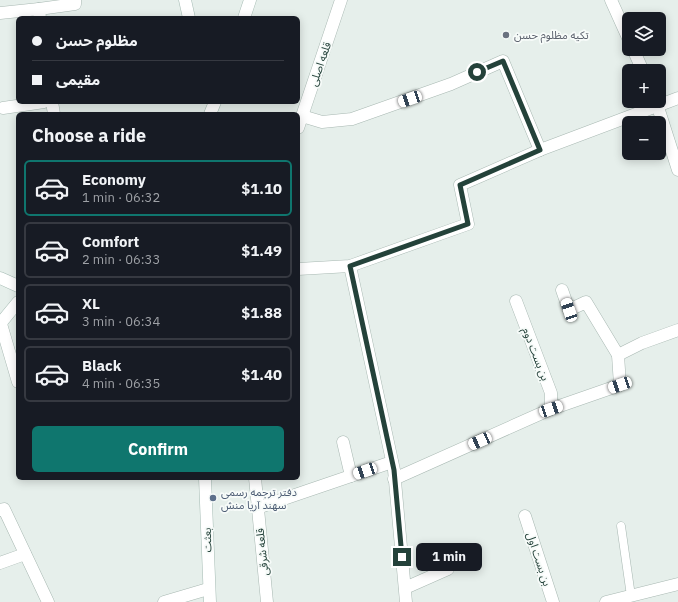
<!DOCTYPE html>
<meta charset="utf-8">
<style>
:root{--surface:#171b24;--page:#242831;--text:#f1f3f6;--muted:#9ea1a6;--line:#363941;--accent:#0f766e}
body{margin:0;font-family:"IBM Plex Sans","Noto Sans Arabic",sans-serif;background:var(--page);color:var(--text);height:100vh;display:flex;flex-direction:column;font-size:15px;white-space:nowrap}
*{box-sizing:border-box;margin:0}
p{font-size:13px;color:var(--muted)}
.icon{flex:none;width:22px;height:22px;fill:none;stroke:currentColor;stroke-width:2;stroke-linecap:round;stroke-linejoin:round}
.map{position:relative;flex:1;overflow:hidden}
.side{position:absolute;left:16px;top:112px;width:284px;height:368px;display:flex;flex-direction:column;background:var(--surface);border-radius:6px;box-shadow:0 2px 10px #0003}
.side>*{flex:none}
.banner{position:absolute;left:16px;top:16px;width:284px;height:88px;border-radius:6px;box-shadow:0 2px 10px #0003;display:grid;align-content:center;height:88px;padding:0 16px;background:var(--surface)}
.tools{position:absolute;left:622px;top:12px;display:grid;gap:8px}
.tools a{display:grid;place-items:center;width:44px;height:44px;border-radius:6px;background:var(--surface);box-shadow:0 2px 10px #0003;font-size:20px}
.end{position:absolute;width:18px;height:18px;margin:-9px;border:5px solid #24423a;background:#fff;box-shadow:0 0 0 2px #fff}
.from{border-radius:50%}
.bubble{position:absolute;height:28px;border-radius:6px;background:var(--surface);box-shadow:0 2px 10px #0003;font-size:13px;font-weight:700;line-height:28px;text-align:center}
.car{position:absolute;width:12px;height:24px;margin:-12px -6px;border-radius:5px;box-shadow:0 0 3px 1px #0007;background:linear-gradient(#fff 24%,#345 0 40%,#fff 0 76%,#345 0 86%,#fff 0)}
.banner b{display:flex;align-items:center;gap:14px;height:38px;font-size:15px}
.banner b+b{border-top:1px solid var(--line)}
.banner i{width:10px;height:10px;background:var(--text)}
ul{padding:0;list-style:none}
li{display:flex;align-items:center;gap:12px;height:56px;margin:0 8px 6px;padding:0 8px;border:2px solid var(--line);border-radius:6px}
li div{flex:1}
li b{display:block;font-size:15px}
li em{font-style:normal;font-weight:700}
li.active{border-color:var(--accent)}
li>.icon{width:36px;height:36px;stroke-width:1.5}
h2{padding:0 16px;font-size:18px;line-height:48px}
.cta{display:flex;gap:8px;margin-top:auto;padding:8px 16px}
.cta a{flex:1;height:46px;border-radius:6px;background:var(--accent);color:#fff;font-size:16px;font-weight:700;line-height:46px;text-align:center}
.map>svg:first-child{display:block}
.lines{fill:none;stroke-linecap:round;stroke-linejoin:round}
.lane-casing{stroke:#a8b8b2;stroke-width:9}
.street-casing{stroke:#a8b8b2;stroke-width:13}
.secondary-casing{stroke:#a4bbb3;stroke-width:13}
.lane{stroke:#fff;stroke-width:8}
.street{stroke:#fff;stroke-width:12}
.secondary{stroke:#fff;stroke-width:12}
.route{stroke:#24423a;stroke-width:5}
.worship-dot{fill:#6b7280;stroke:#f7fbf9;stroke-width:1.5}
.service-dot{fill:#5c6f8a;stroke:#f7fbf9;stroke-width:1.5}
.labels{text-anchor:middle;stroke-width:3.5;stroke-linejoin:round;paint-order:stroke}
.worship-label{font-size:11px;fill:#5b616d;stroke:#f7fbf9;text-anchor:start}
.street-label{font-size:11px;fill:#24423a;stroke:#f7fbf9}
.service-label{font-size:11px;fill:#4e5e75;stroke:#f7fbf9;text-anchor:start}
</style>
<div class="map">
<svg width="678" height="602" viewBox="0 0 678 602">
<rect width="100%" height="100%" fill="#e6efeb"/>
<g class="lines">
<g class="lane-casing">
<path id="lane" d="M621,526L631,596"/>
</g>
<g class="street-casing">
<g id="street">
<path d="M611,0L629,40"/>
<path d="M39,9L75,4V0"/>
<path d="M0,13L39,9L40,18"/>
<path d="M633,49L643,71"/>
<path d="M656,101L678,170"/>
<path d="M52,102L54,114"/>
<path d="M3,108L44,102"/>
<path d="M302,116L322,122L352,119L451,84L503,61L540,150"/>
<path d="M298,128L341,0"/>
<path d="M350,266L394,470L406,602"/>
<path d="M298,269L350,266L468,224L460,185L540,150L678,98"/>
<path d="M516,301L551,393V409"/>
<path d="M1,324L18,382"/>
<path d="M618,355L642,343L678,330"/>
<path d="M343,442L351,476"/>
<path d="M255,478L267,602"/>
<path d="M394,479L551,409L620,385L618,355L586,302L569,310L562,290"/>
<path d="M257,508L392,462"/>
<path d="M0,510L4,509L48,602"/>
<path d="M525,516L553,602"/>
<path d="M0,563L25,554"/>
<path d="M405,588L448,569"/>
<path d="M164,602L208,589"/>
<path d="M606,602L678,584"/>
</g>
</g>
<g class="secondary-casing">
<g id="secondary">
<path d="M185,0L189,18"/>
<path d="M244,18L250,0"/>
<path d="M210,114L215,102"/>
<path d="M0,278L18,286"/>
<path d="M0,324L18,302"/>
<path d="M205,478L210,602"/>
</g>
</g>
<use href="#lane" class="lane"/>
<use href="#street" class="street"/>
<use href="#secondary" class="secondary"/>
</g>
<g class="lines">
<path class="route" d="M402,557L394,470L350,266L468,224L460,185L540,150L503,61L477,72"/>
</g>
<circle class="worship-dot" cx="506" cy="35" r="4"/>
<circle class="service-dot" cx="213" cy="498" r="4"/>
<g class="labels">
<g class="worship-label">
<text x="514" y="39">تکیه مظلوم حسن</text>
</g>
<g class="street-label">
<text transform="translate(320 64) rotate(-71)" y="4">قلعه اصلی</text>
<text transform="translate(536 354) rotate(69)" y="4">بن بست دوم</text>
<text transform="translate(207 540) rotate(-91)" y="4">بعثت</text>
<text transform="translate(262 552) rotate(-96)" y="4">قلعه شرقی</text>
<text transform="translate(539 559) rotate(72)" y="4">بن بست اول</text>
</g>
<g class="service-label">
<text x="221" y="496">دفتر ترجمه رسمی<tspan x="221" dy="13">سهند آریا منش</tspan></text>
</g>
</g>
</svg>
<div class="tools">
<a><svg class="icon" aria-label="layers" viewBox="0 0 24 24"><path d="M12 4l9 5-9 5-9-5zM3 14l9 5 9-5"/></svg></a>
<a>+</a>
<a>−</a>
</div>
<i class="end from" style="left:477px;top:72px"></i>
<i class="end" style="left:402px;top:557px"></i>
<div class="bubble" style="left:416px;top:543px;width:66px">1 min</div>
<i class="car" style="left:410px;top:99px;rotate:251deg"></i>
<i class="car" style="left:569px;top:310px;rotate:341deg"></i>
<i class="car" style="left:620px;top:385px;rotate:251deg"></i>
<i class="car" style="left:551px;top:409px;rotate:71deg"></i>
<i class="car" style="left:480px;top:441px;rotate:246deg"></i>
<i class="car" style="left:365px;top:471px;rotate:251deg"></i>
<div class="banner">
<b><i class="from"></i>مظلوم حسن</b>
<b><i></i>مقیمی</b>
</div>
<section class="side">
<h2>Choose a ride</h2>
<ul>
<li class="active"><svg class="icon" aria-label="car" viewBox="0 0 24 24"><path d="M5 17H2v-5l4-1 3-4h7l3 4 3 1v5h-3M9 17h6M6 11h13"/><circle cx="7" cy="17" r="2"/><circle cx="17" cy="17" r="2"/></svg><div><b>Economy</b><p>1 min · 06:32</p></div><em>$1.10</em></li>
<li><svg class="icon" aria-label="car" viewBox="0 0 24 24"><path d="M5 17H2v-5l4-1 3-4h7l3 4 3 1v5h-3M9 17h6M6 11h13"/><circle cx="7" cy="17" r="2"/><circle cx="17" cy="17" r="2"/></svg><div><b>Comfort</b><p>2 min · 06:33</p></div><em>$1.49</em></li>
<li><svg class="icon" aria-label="car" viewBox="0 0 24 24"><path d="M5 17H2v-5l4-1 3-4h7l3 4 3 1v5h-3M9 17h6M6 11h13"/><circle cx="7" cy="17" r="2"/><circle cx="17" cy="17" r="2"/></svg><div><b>XL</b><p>3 min · 06:34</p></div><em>$1.88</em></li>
<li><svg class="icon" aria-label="car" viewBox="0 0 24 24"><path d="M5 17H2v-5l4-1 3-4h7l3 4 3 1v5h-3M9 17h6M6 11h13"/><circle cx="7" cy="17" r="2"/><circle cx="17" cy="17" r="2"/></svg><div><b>Black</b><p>4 min · 06:35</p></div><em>$1.40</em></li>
</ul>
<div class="cta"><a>Confirm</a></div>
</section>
</div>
